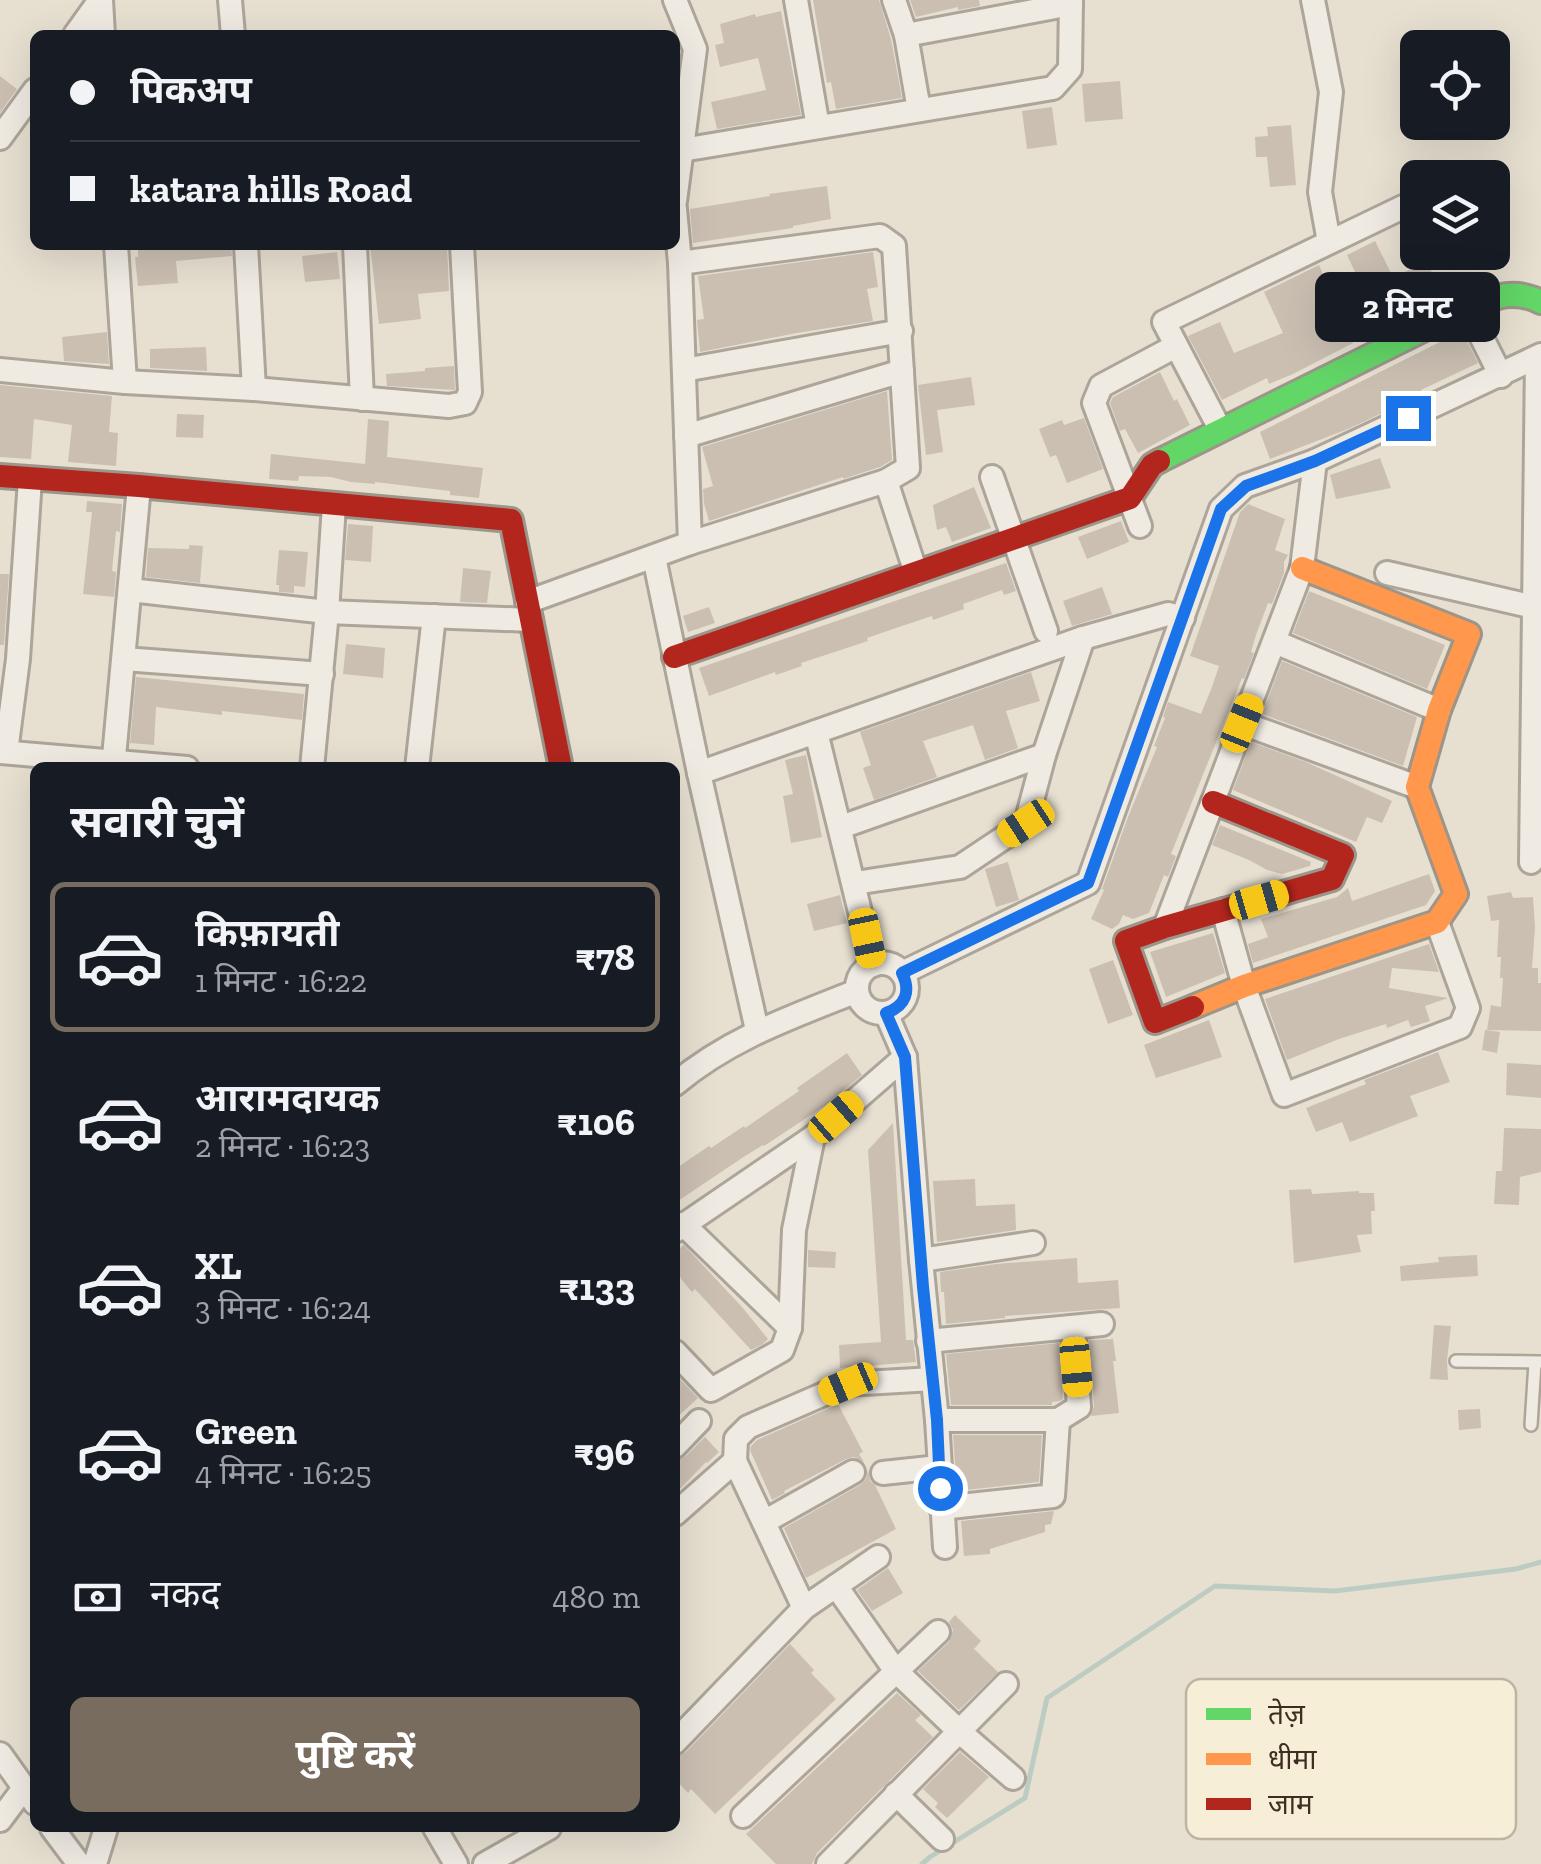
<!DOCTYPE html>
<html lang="hi">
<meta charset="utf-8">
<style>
:root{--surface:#171b24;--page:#242831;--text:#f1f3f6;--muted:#9ea1a6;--line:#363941;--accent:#786c5e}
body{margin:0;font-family:"Zilla Slab","Noto Sans Devanagari",serif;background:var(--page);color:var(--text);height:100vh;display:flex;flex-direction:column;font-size:38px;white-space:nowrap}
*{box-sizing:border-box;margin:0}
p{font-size:32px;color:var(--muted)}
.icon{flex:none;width:55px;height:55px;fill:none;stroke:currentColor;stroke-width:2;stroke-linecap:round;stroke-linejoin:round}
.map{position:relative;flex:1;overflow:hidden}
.panel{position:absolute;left:30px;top:762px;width:650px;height:1070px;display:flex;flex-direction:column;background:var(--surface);border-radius:15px;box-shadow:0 10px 40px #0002}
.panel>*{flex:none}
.guide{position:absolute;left:30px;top:30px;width:650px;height:220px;border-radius:15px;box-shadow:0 10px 40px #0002;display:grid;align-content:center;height:220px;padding:0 40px;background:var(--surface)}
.tools{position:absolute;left:1400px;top:30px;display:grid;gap:20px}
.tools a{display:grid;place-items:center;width:110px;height:110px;border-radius:15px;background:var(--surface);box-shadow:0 10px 40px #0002;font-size:50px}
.end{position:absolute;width:45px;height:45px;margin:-22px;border:12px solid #1a73e8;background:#fff;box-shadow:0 0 0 5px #fff}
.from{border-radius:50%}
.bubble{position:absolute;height:70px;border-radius:15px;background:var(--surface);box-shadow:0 10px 40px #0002;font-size:32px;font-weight:700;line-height:70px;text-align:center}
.car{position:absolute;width:30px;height:60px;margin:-30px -15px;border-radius:12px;box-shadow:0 0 8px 2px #0007;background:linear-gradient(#f5c518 24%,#345 0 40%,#f5c518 0 76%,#345 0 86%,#f5c518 0)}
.guide b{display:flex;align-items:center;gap:35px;height:95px;font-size:38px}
.guide b+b{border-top:2px solid var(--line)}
.guide i{width:25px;height:25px;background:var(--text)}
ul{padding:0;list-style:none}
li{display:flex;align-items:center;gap:30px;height:150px;margin:0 20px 15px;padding:0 20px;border:5px solid transparent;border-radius:15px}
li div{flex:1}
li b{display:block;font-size:38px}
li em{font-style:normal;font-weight:700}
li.selected{border-color:var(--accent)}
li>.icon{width:90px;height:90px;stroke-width:1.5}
h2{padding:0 40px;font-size:45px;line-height:120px}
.pay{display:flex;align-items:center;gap:25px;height:110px;padding:0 40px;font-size:38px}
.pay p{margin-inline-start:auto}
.action{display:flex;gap:20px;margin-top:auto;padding:20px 40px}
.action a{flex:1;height:115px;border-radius:15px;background:var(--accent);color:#fff;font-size:40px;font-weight:700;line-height:115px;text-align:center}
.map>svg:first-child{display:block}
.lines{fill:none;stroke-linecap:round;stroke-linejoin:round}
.stream{stroke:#bcccc2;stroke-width:5}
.building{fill:#cbbfb2}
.lane-casing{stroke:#ada599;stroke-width:16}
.street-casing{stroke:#ada599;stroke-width:28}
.fast-casing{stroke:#9c958a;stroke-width:28}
.slow-casing{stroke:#9c958a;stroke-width:28}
.jam-casing{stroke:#9c958a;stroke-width:28}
.lane{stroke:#efebe3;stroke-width:11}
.street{stroke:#efebe3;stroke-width:22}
.fast{stroke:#63d668;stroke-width:22}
.slow{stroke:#ff974d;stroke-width:22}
.jam{stroke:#b3261e;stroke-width:22}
.route{stroke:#1a73e8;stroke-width:12}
.key{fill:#f7eed8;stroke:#bfb4a1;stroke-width:2.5}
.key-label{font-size:28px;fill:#3d2e20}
</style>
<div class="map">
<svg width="1541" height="1864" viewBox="0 0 1541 1864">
<rect width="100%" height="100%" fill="#e7e0d1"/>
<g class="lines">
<path class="stream" d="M922,1864L930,1857L1025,1798L1047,1698L1215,1586L1335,1591L1516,1569L1541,1562"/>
</g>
<g class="building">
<path d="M813,0H879L891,39L902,98L836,109L831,82L827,83Z"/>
<path d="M910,0H979L980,6L958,10V7L916,17Z"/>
<path d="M781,11L801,115L717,129L711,102L766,90L758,58L720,67L715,45L724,43L720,24L755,14L756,17Z"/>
<path d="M0,76L17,89L0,113Z"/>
<path d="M1120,81L1123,119L1085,122L1082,84Z"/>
<path d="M1052,107L1057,145L1027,149L1022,111Z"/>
<path d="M1291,125L1296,185L1270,187L1267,157H1256L1255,137L1268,136L1267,127Z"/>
<path d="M827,186L831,219L793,226V228L693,243L690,209L770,196L769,194Z"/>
<path d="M1375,241L1393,277L1427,262L1444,299L1382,329L1347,255Z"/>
<path d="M138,245H231L232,256L176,261L178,283L138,286L135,257H138Z"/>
<path d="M370,245H447L449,291L418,294L421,319L379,324Z"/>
<path d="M337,252L340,279L305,282L302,256Z"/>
<path d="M873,252L878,287L867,289L873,321L797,333L700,352L697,320L704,319L698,276Z"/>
<path d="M1319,265L1353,343L1293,374L1269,384L1267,378L1222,400L1188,336L1220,322L1234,353L1283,333L1264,292Z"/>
<path d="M1462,331L1478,363L1421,390L1423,394L1348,429L1270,459L1260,432Z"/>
<path d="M107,332L109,364L64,361L62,337Z"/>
<path d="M206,347L207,371L150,368V349Z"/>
<path d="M454,366L455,390L387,386L386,374L425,371V368Z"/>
<path d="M1160,372L1174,401L1177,399L1190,425L1138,453L1125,429L1120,431L1110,403L1113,397Z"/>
<path d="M971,377L975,405L937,410L943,452L926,455L918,385Z"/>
<path d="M0,385L112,396L109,432L118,433L116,466L68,462L72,425L34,419L31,459L0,457Z"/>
<path d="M887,391L892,460L880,467L843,479V477L709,521L704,504L703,489L713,486L702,447Z"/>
<path d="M177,414L204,415L203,438L176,437Z"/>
<path d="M1084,418L1103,469L1067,483L1056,455L1050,457L1039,429L1062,420L1064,425Z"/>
<path d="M368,419L389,421L387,457L483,468L479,498L450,495V491L375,482V484L351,482L331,477L299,476L298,481L269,479L271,454L365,464Z"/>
<path d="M1380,458L1391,488L1336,499L1330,475Z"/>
<path d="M974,487L991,528L952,542L946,527L937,530L933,505Z"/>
<path d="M87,501L122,504L120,532L116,531L112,571L116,572L114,597L83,594L92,512H86Z"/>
<path d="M1248,504L1285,519L1275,550L1288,555L1284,562V573L1272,604L1268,603L1256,635L1251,652L1254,653L1244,679L1242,678L1171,854L1176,856L1168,877L1164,875L1149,913L1133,919L1123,915L1119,924L1112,929L1091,919L1104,890L1102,889L1128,817L1157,747L1154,746L1165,718L1163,717L1168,702L1201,714L1212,687L1219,666L1190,656L1240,512Z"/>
<path d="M1121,521L1129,542L1087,559L1078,537Z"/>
<path d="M348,524L373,526L371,562L345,560Z"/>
<path d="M189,545L203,546L200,583L146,577L148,548L189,549Z"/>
<path d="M279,550L308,552L305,587L294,586V593L279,592V585H276Z"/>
<path d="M1006,563L1016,591L1004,595L1002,590L963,604L964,609L933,620L932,616L899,627L867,638L868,641L801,663L802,666L776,675L775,672L709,696L699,668Z"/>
<path d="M463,568L491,571L487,603L460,602Z"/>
<path d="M0,574H9L4,645H0Z"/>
<path d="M1102,587L1112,614L1072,626L1063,601Z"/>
<path d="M1309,591L1445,645L1427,689L1293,633Z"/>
<path d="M709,607L715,623L688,632L683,616Z"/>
<path d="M346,644L385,648L383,678L343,674Z"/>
<path d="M1282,661L1417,717L1403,766L1262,714Z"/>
<path d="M1031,672L1040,701L1006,711L1018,748L985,760L973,725L923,741L937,777L874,800L863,768L871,765L860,732Z"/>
<path d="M136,677L304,694L302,720L222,711V715L156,707L154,745L130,743Z"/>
<path d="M1251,742L1306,762L1392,801L1382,823L1367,817L1356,842L1233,790Z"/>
<path d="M806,755L822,837L791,843L783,796L793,794L785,760Z"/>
<path d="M1220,825L1311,862L1310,866L1282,874L1267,870L1249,860L1212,845Z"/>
<path d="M1008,862L1019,900L996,907L985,869Z"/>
<path d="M1429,874L1435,891L1426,905L1253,963L1248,944L1268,937L1261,919L1337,897L1348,888L1352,901Z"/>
<path d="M1511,892L1513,898L1533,897L1535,927L1532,968H1538V983H1541V1031L1487,1030L1491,1005L1501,1007L1503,978H1500L1501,957H1497L1499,920L1491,921L1487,896Z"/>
<path d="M840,895L847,923L814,931L807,904Z"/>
<path d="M1213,933L1225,973L1166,997L1150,952Z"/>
<path d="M1429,944L1439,972L1392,968L1389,988L1448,998L1425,1006L1430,1021L1411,1027L1408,1020L1387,1028L1386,1024L1339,1039L1287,1060L1265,999Z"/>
<path d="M1113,960L1133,1015L1108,1024L1089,969Z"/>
<path d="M1209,1020L1222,1057L1156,1078L1144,1045Z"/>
<path d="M1485,1030L1500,1032L1497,1053L1482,1050Z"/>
<path d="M1438,1052L1450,1082L1410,1096L1418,1116L1350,1142L1342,1122L1316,1132L1306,1108L1366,1084L1364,1080Z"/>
<path d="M847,1053L862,1075L826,1105L764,1146L763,1145L742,1158L675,1203V1169L709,1146L711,1148L744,1126L745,1128L799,1091L797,1088Z"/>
<path d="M1507,1063L1541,1065V1098L1506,1095Z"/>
<path d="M893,1123L906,1340H913L916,1362L840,1368L839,1345L881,1342L868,1150Z"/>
<path d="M1504,1128L1541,1129V1172L1520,1177L1519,1205L1494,1204L1496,1171H1502Z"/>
<path d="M975,1179L976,1206L1015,1204L1016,1230L937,1242L933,1181Z"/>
<path d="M1311,1189L1312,1194L1359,1191V1193H1374L1375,1211H1371L1372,1234L1357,1235L1361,1252L1294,1263L1289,1190Z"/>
<path d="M684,1245L742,1307L768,1339L763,1344L751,1350L695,1289L692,1292L682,1280L675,1268V1252Z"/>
<path d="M808,1250L836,1252L835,1268L808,1267Z"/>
<path d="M1477,1255L1478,1276L1401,1281L1400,1266L1439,1262L1438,1257Z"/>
<path d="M1077,1258L1078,1283L1118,1280L1120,1308L1005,1316V1318L946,1324L944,1292H941L940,1272L996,1264Z"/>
<path d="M1434,1325L1451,1326L1447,1360L1448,1380L1430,1379Z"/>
<path d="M1113,1339L1116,1361H1113L1119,1413L1091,1416L1094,1406L1089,1340Z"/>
<path d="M1059,1343L1063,1399L1060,1401L1052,1402V1405H951L946,1354Z"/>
<path d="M675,1374L698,1398L675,1419Z"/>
<path d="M838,1404L863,1452L859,1454L864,1462L854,1457L846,1459L784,1491L785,1493L772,1500L750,1450L751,1446L757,1440Z"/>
<path d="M1480,1409L1481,1428L1459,1430L1458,1410Z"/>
<path d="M953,1435H1042L1039,1482L957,1491Z"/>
<path d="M705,1437L719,1452L707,1463L706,1462L675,1494V1461L686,1456Z"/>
<path d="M868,1470L870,1481L875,1485L896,1529L806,1578L784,1528L860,1485L866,1479Z"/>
<path d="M1054,1511L1051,1524L1045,1525V1532L990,1549V1554L964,1556L961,1521Z"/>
<path d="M888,1568L903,1593L872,1611L857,1590Z"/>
<path d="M955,1615L981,1641L974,1649L998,1672L959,1710L918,1671L949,1642L953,1630L949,1622Z"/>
<path d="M790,1644L814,1670L811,1673L836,1699L715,1814L691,1789L688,1793L675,1779V1757L686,1752Z"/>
<path d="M897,1693L921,1715L915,1720L933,1737L817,1853L812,1864H776L746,1834Z"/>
<path d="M960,1752L989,1777L947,1818L935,1807L938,1803L923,1789Z"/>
</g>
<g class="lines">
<g class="lane-casing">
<g id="lane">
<path d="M1456,1361L1541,1362"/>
<path d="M1531,1425L1535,1363"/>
</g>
</g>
<g class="street-casing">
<g id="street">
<path d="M101,0L103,35"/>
<path d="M230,0L233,35"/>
<path d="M796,0L818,127"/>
<path d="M894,0L906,35"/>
<path d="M1313,0L1331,92L1320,192L1329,242"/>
<path d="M75,35L100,0"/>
<path d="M919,110L906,35L1071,4"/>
<path d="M0,138L35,90"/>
<path d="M682,150L1053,88L1070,69L1071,0"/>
<path d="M675,201L695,49L675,0"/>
<path d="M675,209L680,263L690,543"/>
<path d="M116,245L125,382"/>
<path d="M246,245L254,389"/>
<path d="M355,245L362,399"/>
<path d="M1467,308L1501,376"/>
<path d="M0,370L125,382L254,389L449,406L465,403L470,392L462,245"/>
<path d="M684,370L901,331"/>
<path d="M1220,429L1164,322L1403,207"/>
<path d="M686,436L902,371"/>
<path d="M992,477L1046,631"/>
<path d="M886,481L916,573"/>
<path d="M1140,526L1094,403L1101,386L1176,346"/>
<path d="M654,557L699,773L757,1030"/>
<path d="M1387,573L1534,607"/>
<path d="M130,590L327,612L531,620"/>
<path d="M527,602L690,543L886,481L908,468L894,246L880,236L680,263"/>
<path d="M1275,642L1439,710"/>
<path d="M124,659L322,674"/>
<path d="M1242,723L1417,787"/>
<path d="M816,732L873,965"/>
<path d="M0,752L187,768"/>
<path d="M6,752L18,659L30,479"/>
<path d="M113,768L139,486"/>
<path d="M312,768L327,612L334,505"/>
<path d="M417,768L434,616"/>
<path d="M699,773L1083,638L1168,614L1183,618"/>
<path d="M841,827L1044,755"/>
<path d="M1531,862L1537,358"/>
<path d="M855,883L960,867L1026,823L1044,755L1083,638"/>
<path d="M1223,910L1244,986L1284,1095L1460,1027L1468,1008L1437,922"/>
<path d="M1165,927L1302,568L1315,461"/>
<circle cx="882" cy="988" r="25"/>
<path d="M902,973L1088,883L1221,509L1245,486L1315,461L1541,355"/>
<path d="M886,1013L905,1057L921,1260L937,1420L945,1547"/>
<path d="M675,1084C730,1038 792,1017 857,991"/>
<path d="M683,1224L790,1328"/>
<path d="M675,1231L813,1137L905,1057"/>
<path d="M921,1260L1033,1243"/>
<path d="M928,1341L1102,1324"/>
<path d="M675,1352L711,1390L782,1350L790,1328L794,1230L813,1137"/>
<path d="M937,1420H1058L1079,1407L1073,1327"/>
<path d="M675,1446L699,1421"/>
<path d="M735,1461L736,1439L748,1427L847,1384L933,1379"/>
<path d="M883,1473L939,1467"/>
<path d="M941,1508L1053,1496L1058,1420"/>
<path d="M675,1514L735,1461L804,1608"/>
<path d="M764,1522L853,1472"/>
<path d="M836,1586L895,1670L960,1732L1013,1778"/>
<path d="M675,1742L804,1608L878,1557"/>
<path d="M0,1754L35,1803"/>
<path d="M896,1794L942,1839"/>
<path d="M743,1816L938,1632"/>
<path d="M0,1820L24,1788"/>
<path d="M52,1828L79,1864"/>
<path d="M435,1828L456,1864"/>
<path d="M95,1864L106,1828"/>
<path d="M485,1864L549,1828"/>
<path d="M828,1864L1006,1684"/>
</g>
</g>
<g class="fast-casing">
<path id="fast" d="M1159,461L1467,308C1494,297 1514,288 1541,302"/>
</g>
<g class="slow-casing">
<path id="slow" d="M1193,1007L1244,986L1437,922L1456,894L1417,787L1439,710L1469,634L1302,568"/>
</g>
<g class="jam-casing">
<g id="jam">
<path d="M0,476L139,486L511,520L561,768"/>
<path d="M674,657L1130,498L1152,465L1159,461"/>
<path d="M1193,1007L1155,1022L1126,941L1165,927L1332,879L1343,855L1213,802"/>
</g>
</g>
<use href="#lane" class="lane"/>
<use href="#street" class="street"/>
<use href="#fast" class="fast"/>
<use href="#slow" class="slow"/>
<use href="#jam" class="jam"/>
</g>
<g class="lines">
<path class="route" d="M940,1488L937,1420L923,1287L905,1057L886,1013C906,1006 911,991 902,973L1088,883L1221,509L1246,486L1315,461L1408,418"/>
</g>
<rect x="1186" y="1679" width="330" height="160" rx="15" class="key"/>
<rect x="1206" y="1708" width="45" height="12" fill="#63d668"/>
<rect x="1206" y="1753" width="45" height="12" fill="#ff974d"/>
<rect x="1206" y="1798" width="45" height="12" fill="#b3261e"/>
<g class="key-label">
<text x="1268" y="1724">तेज़</text>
<text x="1268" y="1769">धीमा</text>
<text x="1268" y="1814">जाम</text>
</g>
</svg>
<div class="tools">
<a><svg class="icon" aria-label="locate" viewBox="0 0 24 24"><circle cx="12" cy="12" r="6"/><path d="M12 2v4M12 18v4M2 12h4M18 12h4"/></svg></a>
<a><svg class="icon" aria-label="layers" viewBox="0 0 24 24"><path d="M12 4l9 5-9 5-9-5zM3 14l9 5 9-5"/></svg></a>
</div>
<i class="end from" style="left:940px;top:1488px"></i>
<i class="end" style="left:1408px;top:418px"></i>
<div class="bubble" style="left:1315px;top:272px;width:185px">2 मिनट</div>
<i class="car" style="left:1242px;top:723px;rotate:22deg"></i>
<i class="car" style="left:1026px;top:823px;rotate:237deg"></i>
<i class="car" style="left:1259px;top:900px;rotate:74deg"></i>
<i class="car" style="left:867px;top:938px;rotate:168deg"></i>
<i class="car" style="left:836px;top:1117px;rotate:49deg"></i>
<i class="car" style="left:1076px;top:1367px;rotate:175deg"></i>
<i class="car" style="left:848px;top:1384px;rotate:247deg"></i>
<div class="guide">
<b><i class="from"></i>पिकअप</b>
<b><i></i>katara hills Road</b>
</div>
<section class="panel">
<h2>सवारी चुनें</h2>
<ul>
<li class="selected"><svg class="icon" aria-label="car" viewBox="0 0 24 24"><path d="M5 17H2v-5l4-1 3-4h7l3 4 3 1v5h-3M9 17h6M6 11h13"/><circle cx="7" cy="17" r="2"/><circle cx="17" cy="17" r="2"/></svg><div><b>किफ़ायती</b><p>1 मिनट · 16:22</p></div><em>₹78</em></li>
<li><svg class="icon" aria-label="car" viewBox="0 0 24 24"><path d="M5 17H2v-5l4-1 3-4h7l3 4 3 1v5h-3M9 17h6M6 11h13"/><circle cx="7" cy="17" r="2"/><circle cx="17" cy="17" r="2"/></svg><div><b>आरामदायक</b><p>2 मिनट · 16:23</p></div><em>₹106</em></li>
<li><svg class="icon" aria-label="car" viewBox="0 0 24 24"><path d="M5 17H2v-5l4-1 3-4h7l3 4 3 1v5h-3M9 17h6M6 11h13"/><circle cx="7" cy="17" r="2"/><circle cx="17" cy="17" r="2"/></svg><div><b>XL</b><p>3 मिनट · 16:24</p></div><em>₹133</em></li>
<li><svg class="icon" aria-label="car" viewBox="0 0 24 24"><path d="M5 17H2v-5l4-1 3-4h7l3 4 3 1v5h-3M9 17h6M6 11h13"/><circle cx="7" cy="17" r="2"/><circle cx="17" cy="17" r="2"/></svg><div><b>Green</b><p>4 मिनट · 16:25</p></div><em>₹96</em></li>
</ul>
<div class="pay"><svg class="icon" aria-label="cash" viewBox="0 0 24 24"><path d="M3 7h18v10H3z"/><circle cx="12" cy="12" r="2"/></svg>नकद<p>480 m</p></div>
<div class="action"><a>पुष्टि करें</a></div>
</section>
</div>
